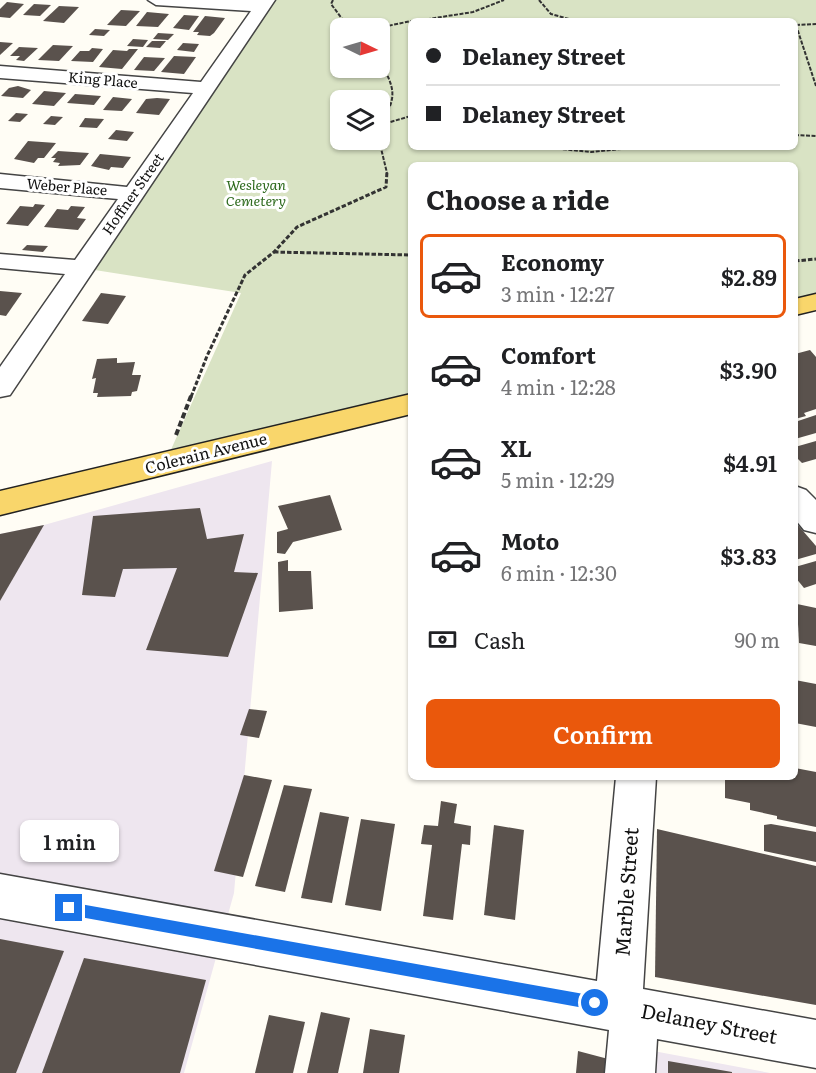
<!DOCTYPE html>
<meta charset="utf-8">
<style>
:root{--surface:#fff;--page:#f6f6f6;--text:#202124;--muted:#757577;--line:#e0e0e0;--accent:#ea580c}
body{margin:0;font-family:Literata,serif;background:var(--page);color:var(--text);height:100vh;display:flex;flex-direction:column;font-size:22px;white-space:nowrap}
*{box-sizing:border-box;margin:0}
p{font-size:20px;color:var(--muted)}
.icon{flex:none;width:33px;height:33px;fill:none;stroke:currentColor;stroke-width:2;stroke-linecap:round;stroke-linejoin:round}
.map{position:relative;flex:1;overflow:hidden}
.sheet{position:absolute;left:408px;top:162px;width:390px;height:618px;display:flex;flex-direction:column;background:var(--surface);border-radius:9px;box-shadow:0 2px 4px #0004}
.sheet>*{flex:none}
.banner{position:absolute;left:408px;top:18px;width:390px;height:132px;border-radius:9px;box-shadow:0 2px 4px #0004;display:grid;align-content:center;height:132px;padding:0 18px;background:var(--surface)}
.needle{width:39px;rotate:95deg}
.controls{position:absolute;left:330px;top:18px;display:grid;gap:12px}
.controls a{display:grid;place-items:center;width:60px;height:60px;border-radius:9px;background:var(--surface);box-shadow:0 2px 4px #0004;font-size:30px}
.end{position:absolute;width:27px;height:27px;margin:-14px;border:8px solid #1a73e8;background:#fff;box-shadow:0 0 0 3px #fff}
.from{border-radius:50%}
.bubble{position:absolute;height:42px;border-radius:9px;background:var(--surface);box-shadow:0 2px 4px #0004;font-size:20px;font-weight:600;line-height:42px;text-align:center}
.banner b{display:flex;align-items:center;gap:21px;height:57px;font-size:22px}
.banner b+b{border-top:2px solid var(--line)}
.banner i{width:15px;height:15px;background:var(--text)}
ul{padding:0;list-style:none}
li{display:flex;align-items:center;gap:18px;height:84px;margin:0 12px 9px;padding:0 6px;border:3px solid transparent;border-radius:9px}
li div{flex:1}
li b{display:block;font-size:22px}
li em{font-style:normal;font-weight:600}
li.on{border-color:var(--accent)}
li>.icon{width:54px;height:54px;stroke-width:1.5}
h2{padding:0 18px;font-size:27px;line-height:72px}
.pay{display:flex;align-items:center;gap:15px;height:66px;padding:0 18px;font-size:22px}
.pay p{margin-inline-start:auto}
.button{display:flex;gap:12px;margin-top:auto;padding:12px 18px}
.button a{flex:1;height:69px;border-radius:9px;background:var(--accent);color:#fff;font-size:24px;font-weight:600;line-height:69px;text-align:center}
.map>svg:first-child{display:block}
.industrial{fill:#eee6ef}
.cemetery{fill:#d9e3c4;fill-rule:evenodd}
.building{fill:#5a524d}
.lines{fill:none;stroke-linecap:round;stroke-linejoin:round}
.minor-casing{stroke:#444;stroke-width:3}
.major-casing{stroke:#222;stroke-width:3}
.path-far2{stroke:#333;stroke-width:2;stroke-dasharray:4 1.5;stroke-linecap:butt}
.path-far1{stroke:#333;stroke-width:3;stroke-dasharray:4.5 2;stroke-linecap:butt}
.path{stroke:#333;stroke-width:4;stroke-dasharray:6 3;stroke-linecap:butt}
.minor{fill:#fff;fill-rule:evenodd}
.major{fill:#f9d66b;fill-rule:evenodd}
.route{fill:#1a73e8}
.labels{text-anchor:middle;stroke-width:6;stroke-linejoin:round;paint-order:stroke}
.far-street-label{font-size:14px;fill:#111;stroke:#fff}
.far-park-label{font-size:14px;font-style:italic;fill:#2f6b1f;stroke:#fff}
.street-label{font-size:16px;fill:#111;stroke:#fff}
.near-street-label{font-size:20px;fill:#111;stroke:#fff}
</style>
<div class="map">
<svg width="816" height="1073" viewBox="0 0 816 1073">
<rect width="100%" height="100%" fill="#fffdf5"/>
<g class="industrial">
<path d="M272,461L234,893L184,1073H0V534L44,525Z"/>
<path d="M616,1044L770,1073H615Z"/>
</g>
<path class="cemetery" d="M267,0H816V302L795,307V165H411V404L165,463L241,293L82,268ZM411,21H795V147H411ZM340,28H380V68H340ZM340,100H380V140H340Z"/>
<g class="building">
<path d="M7,2L24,4L10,18L0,17V9Z"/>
<path d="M34,4L51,5L40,16L23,15Z"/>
<path d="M59,6L79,7L64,23L43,21Z"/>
<path d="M121,10L140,11L126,26L107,25Z"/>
<path d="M147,12L169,14L158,27L136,26Z"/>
<path d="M184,15L199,16L189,30L173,28Z"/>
<path d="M205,16L225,18L214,33L210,36L197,35L199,32H193Z"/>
<path d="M95,29L110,30L104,36L89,35Z"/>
<path d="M158,33L174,34L168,40L153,39Z"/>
<path d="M133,39L148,40L143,47L127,46Z"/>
<path d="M152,41H166L160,48L146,47Z"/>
<path d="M0,42L13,43L0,55Z"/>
<path d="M183,43L199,44L194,52L177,50Z"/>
<path d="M53,45L73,46L59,61L38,60Z"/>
<path d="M19,47L38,48L24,61L16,60L20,56H10Z"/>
<path d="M92,48L103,49L93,62L71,61L80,51H89Z"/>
<path d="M129,49H138L122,69L99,67L113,50L127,51Z"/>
<path d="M174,56L196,57L184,74L161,72Z"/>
<path d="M144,57L165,58L154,71L134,70Z"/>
<path d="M18,86L31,90L23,98L1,96L9,88Z"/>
<path d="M44,91L66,93L54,106L32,104Z"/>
<path d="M75,94L101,96L94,105L67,103Z"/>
<path d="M113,97L132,99L122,111L103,110Z"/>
<path d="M157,98L170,99L159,115L136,113L146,99Z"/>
<path d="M16,113L28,114L20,122L8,121Z"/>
<path d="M51,116L63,117L55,125L43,124Z"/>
<path d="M85,118L104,119L97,128L79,127Z"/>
<path d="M116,130L134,132L127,141L108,139Z"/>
<path d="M28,141L56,143L44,158H38L34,163L14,159Z"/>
<path d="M58,151L89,153L80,165L58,166L60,163L53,162L56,158H51Z"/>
<path d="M100,154L131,157L123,168L111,167L109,170L91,166Z"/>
<path d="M35,204L45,205L28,226L6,224L20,206L33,207Z"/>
<path d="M71,206L85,207L77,218L86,219L78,230L44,227L57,209L68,210Z"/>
<path d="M27,245L48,246L43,252L22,250Z"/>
<path d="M0,291L22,293L6,316L0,315Z"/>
<path d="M101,293L126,296L108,324L82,321Z"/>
<path d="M810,350L816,357V409L804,413L806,416L795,419V354Z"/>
<path d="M117,358V363L135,362L132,375H141L137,391L132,392L131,396L97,397L98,393H93L96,378L92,379L97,359Z"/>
<path d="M816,415V433L795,439V422Z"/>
<path d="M816,441V459L802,463L795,456V447Z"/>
<path d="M330,495L342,530L293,542L285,554L277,553V532L288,529L278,506Z"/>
<path d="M200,508L207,539L244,534L234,572L258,573L228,657L146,650L177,568L123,569L115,597L82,595L93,516Z"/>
<path d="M797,524L816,546V554L795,560V525Z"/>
<path d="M44,525L0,601V534Z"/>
<path d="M288,560V571H311L313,609L279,612L278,562Z"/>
<path d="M816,561V584L804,588L795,577V567Z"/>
<path d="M797,604L816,608V646L799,643Z"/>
<path d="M795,680L816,684V727L795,723Z"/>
<path d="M249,709L267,711L259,738L240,735Z"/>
<path d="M795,768L816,772V827L777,819V816L750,810V803L725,798V777H795Z"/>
<path d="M244,775L272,780L243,877L214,871Z"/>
<path d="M284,785L312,789L285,892L255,886Z"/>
<path d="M441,801L457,804L454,823L471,826L470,845L462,844L453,920L423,916L432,845L421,844L424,825L438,826Z"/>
<path d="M320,812L349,817L332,903L301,898Z"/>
<path d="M361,819L395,824L381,911L345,905Z"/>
<path d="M771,824L816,832V862L764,851V825Z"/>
<path d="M494,825L524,830L515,920L484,915Z"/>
<path d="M657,829L816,866V1005L655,977Z"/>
<path d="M0,939L64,951L16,1073H0Z"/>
<path d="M84,958L206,980L180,1073H42Z"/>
<path d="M321,1012L350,1018L338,1073H307Z"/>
<path d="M269,1015L305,1022L293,1073H255Z"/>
<path d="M370,1029L405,1035L399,1073H363Z"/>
<path d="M578,1051L612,1060L611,1073H576Z"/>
<path d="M668,1061L732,1072V1073H668Z"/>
</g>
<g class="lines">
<g class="minor-casing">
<g id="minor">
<path d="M148,0H275L10,395L0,397V367L65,274L0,268V254L75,260L118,199L0,188V174L127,187L193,93L0,78V66L201,82L251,11L156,5Z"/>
<path d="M795,486L806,490L816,500V533L804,530L795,519Z"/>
<path d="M616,777H656L643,989L816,1020V1068L657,1039L655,1073H605L609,1030L0,918V874L597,981Z"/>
</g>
</g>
<g class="major-casing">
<g id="major">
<path d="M816,294V310L795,315V299Z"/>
<path d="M411,394V414L0,515V491Z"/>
</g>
</g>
<g class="path-far2">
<path d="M333,0L331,4L349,28"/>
<path d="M539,0L551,14L576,21"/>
<path d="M416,21L473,12L504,0"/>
<path d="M796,25L816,86"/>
<path d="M796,25L816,24"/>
<path d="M378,28L411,21"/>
<path d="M380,61C395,89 398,97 380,124"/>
<path d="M380,125L411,116"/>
<path d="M795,135L816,136"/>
<path d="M379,140L387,173"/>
<path d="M541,147L591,152L641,147"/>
</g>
<g class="path-far1">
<path d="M274,252L411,255"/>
<path d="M795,261L816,259"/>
<path d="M191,397L207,356L245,275L274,252L297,227L386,187L387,171"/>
</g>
<path class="path" d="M176,435L191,396"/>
<use href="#minor" class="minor"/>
<use href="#major" class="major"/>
</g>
<path class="route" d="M69,902L595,996L600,998L602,1003L600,1008L595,1010L69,915L65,913L63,908L65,904Z"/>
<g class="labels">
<g class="far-street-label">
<text transform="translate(103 80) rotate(5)" y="5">King Place</text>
<text transform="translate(67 187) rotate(5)" y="5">Weber Place</text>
<text transform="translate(133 194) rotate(-55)" y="5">Hoffner Street</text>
</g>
<g class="far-park-label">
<text x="256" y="190">Wesleyan<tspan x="256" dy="16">Cemetery</tspan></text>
</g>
<g class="street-label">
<text transform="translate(206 453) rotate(-14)" y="6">Colerain Avenue</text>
</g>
<g class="near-street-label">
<text transform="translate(627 892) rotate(-86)" y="7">Marble Street</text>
<text transform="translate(709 1024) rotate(11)" y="7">Delaney Street</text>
</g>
</g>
</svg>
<div class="controls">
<a><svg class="needle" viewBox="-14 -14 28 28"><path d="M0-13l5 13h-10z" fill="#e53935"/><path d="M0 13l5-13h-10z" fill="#757577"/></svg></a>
<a><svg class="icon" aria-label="layers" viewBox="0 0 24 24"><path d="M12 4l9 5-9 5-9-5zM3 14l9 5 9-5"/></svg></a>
</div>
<i class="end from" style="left:595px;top:1003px"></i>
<i class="end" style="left:69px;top:908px"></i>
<div class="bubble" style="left:20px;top:820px;width:99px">1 min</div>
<div class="banner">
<b><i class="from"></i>Delaney Street</b>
<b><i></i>Delaney Street</b>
</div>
<section class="sheet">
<h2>Choose a ride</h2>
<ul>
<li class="on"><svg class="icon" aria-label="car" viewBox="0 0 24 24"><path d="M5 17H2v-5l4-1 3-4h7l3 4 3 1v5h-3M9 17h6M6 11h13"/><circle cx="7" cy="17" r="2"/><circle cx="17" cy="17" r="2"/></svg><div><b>Economy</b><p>3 min · 12:27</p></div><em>$2.89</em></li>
<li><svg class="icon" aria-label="car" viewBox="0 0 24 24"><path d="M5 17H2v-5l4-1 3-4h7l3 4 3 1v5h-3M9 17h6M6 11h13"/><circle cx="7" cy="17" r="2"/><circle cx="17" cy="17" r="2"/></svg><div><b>Comfort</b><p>4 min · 12:28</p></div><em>$3.90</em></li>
<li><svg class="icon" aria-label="car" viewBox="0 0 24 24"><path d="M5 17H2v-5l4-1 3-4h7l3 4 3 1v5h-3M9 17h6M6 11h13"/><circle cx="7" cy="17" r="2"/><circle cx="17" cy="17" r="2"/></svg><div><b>XL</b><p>5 min · 12:29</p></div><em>$4.91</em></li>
<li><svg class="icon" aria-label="car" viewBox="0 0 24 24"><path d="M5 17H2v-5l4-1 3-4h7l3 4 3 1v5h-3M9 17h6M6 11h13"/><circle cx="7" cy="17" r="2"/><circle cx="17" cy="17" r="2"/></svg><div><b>Moto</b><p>6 min · 12:30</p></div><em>$3.83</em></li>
</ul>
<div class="pay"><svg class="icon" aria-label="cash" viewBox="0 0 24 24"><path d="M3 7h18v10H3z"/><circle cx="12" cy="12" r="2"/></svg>Cash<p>90 m</p></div>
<div class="button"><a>Confirm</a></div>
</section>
</div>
